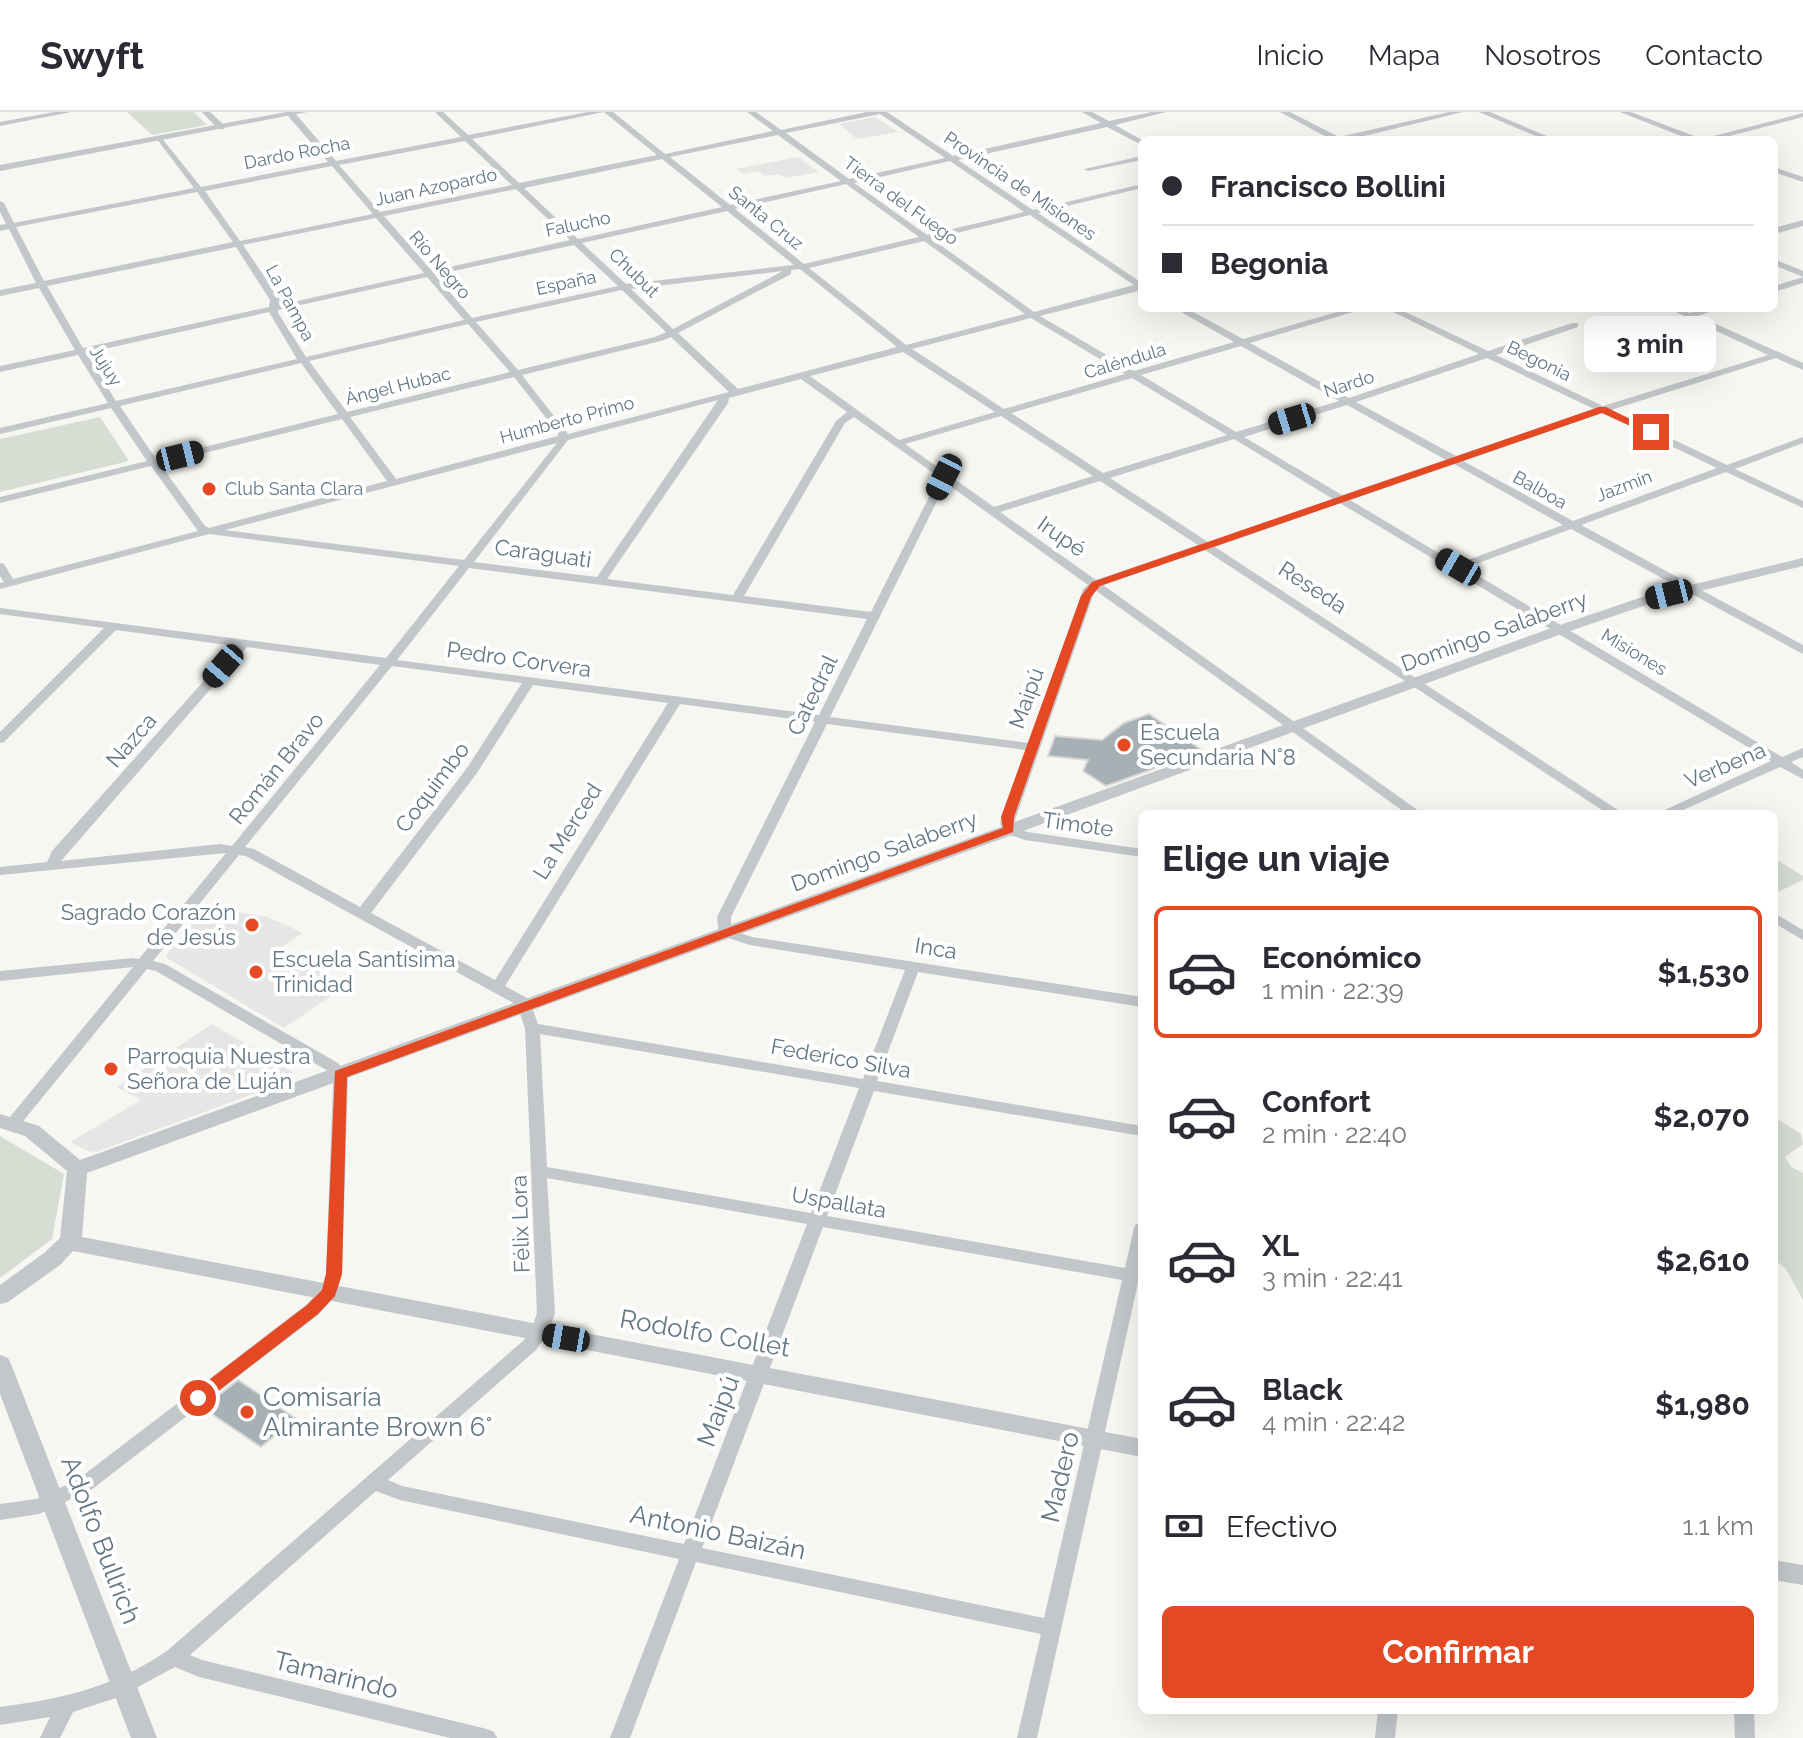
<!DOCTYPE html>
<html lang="es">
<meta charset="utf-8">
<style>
:root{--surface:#fff;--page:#f7f7f7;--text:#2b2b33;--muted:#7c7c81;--line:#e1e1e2;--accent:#e54923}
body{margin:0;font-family:Raleway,sans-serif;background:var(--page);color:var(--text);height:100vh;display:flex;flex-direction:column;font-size:30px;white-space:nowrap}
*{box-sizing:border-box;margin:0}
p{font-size:26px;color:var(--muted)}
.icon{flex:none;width:44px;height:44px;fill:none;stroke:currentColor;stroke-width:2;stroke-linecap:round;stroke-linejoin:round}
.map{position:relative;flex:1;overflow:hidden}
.details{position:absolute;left:1138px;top:698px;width:640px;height:904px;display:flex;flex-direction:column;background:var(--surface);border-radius:12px;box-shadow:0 8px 32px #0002}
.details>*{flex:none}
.banner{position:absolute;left:1138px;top:24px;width:640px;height:176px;border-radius:12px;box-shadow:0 8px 32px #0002;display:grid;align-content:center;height:176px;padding:0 24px;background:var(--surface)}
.end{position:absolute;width:36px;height:36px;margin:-18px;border:10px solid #e54923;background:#fff;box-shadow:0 0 0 4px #fff}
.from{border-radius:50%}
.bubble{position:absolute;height:56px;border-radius:12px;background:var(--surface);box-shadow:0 8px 32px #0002;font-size:26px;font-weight:700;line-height:56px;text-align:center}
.car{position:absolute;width:24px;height:48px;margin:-24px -12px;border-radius:10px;box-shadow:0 0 6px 2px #0007;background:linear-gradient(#222 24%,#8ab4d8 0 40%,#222 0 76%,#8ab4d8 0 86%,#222 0)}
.banner b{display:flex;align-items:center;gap:28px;height:76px;font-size:30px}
.banner b+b{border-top:2px solid var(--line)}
.banner i{width:20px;height:20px;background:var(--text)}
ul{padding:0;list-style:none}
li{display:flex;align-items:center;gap:24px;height:132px;margin:0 16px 12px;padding:0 8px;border:4px solid transparent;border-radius:12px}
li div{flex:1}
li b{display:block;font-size:30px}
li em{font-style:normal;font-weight:700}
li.on{border-color:var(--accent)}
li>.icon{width:72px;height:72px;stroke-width:1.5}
h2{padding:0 24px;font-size:36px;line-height:96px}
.pay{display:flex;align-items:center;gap:20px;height:88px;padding:0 24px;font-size:30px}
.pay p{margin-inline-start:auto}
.button{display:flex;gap:16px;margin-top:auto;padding:16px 24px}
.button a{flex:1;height:92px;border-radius:12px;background:var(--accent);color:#fff;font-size:32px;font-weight:700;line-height:92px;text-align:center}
header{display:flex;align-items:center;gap:48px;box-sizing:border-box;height:112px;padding:0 40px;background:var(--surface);border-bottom:2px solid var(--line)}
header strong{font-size:38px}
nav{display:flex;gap:44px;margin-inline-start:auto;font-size:28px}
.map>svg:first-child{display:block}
.built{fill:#e6e7e5}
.green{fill:#d7ddd3}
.building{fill:#a7b0b5;stroke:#d7d7d5;stroke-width:2}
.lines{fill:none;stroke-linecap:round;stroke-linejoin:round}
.minor{fill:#c3c7ca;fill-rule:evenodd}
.tertiary{fill:#c3c7ca;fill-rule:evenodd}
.route{fill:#e54923}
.poi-dot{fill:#e54923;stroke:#fff;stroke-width:3}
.labels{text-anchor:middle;stroke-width:8;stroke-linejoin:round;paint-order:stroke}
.far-street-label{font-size:18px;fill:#647783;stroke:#fff}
.far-poi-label{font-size:18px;fill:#647783;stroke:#fff;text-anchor:start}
.street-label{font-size:22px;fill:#647783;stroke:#fff}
.poi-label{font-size:22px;fill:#647783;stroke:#fff;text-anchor:start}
.near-street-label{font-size:26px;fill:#647783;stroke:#fff}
.near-poi-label{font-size:26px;fill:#647783;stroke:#fff;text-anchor:start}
</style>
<header>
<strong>Swyft</strong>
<nav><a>Inicio</a><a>Mapa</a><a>Nosotros</a><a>Contacto</a></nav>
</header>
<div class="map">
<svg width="1803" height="1626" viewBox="0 0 1803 1626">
<rect width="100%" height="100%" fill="#f6f6f2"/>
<g class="built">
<path d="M875,5L898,20L857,27L839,12Z"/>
<path d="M798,45L819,60L785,66L779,62L765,64L758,59L743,62L736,57Z"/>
<path d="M206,795L268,805L303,821L279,837L346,874L284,916L167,846L166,843Z"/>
<path d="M212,912L291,959L294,967L96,1040L88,1039L70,1030L141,988L117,975Z"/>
</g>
<g class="green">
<path d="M127,0H194L207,13L152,23Z"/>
<path d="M100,305L129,349L0,380V327Z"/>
<path d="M1774,746L1803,764V768L1774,782Z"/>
<path d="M1774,1005L1801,1022L1803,1032L1785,1045L1791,1055L1803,1061V1188L1786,1157L1774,1147Z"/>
<path d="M0,1024L64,1062L52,1127L0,1166Z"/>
</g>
<g class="building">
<path d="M1149,602L1203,639L1106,674L1083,659L1088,648L1048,644L1055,624L1102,628L1124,611Z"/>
<path d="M238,1268L295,1306L261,1335L203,1296Z"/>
</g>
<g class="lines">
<g class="minor">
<path d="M54,0H71L0,14V10Z"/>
<path d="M202,0H210L224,13V17H218Z"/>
<path d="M290,0H294L336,49L461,25L435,0H443L468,23L588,0H604L472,27L519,71L657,43L604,0H613L665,42L773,19L747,0H756L781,18L867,0H887L953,44L1101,11L1082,0H1092L1109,9L1152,0H1166L1115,13L1142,28V33L1107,15L958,48L1033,98L1142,72V76L1038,101L1142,171V178L1040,204L1134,259L1234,230L1174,196H1186L1243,227L1351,196H1366L1250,231L1349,286L1479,242L1385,196H1397L1488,239L1572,211H1578V215L1496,243L1603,294L1768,243L1667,196H1680L1690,201L1706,196H1720L1698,204L1803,251V258L1776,246L1611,298L1727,353L1803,325V331L1735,357L1803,389V396L1726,360L1581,413L1803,533V542L1571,417L1465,456L1782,645L1803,636V645L1791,650L1803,658V667L1780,655L1674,702H1656L1771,649L1340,391L1215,435L1624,702H1608L1205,438L1103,473L1423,702H1407L1095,478L1014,711L1015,716L1028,720L1142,737V745L1025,728L1004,721L1000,711L1026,638L827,612L731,805V818L752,825L1142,885V895L918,860L877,969L1142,1014V1024L874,979L827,1104L1125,1156L1134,1116L1136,1112L1142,1110V1153L1037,1626H1017L1041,1522L696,1450L630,1626H610L679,1447L400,1388L376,1379L190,1543L202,1548L487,1617L494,1620L497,1626H450L199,1565L175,1555L119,1585L73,1600L60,1626H40L50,1605L0,1613V1595C66,1586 111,1576 167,1539L524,1228L531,1219L537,1201L525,916L517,893L246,744L239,743L153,849L165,852L338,951L348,962L342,1162L335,1184L318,1203L91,1378L39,1402L0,1408V1392L36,1387L77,1368L306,1193L321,1177L326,1162L333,972V963L328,959L156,859L147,857L20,1013H10L7,1009L10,1005L133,855L0,869V859L133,846L139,847L226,741L0,763V755L47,750L52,739L235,534L116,518L4,630L0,631V620L104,516L0,502V496L386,546L459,454L209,422L0,477V471L4,470L0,464V451L4,452L13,467L198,419L151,354L0,391V385L147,349L111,296L0,322V316L108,291L78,243L0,260V254L75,238L39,176L0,184V178L36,171L9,117L0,119V113L6,112L0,100V89L4,91L14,111L194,76L156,26L160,24L201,75L328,50L288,4ZM880,2L945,46L849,67L786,21ZM778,23L841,69L730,93L670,45ZM465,29L512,73L380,100L339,53ZM662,47L722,95L578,127L524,76ZM950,49L1024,100L927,123L854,71ZM332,54L373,102L240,129L205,79ZM846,72L919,125L804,152L735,97ZM516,77L570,128L432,159L384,104ZM197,80L233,130L44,169L16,115ZM727,99L794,153L626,172L582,131ZM1030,103L1134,173L1034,200L932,127ZM376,106L424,161L279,193L280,188L243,133ZM924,129L1025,202L906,233L809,156ZM574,133L618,174L472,206L435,163ZM236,135L270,188L269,195L83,236L47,174ZM800,157L897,235L738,277L678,221L791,162V158ZM783,159L673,217L631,177ZM427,165L464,208L306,245L278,201V198ZM622,178L666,220L655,225L518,258L476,210ZM269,200L297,247L116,289L86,241ZM1031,206L1125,262L1004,297L912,237ZM468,212L510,260L347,300L309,249ZM671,225L729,280L568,322L522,263L661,229ZM1241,234L1339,289L1236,320L1141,263ZM903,240L995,300L899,328L810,264ZM1487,246L1594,297L1456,344L1356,290ZM301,251L338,302L156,347L120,294ZM514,265L558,321V324L396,367L350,305ZM1132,266L1227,323L1103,361L1011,301ZM801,267L847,300L836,309L733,483L607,467L728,291L729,286ZM718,288L597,465L474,450L568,328ZM1347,293L1446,348L1342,383L1244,325ZM1602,301L1717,356L1573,409L1463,349ZM1001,304L1093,364L994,395L905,332ZM854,305L939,365L871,500L744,484L845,311ZM342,307L387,369L209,416L205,414L160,352ZM1234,327L1333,387L1208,430L1110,366ZM557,331L464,448L225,418ZM1454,352L1563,413L1457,452L1350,388ZM1100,369L1198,433L1096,468L1000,400ZM946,371L1088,473L1083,477L1029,631L830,605ZM469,456L867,507L819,603L397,548ZM247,535L380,553L232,734L220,732L61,749ZM392,554L522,571L467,656L360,795L254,737L245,735ZM533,573L668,591L495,868L371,801L477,661ZM680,592L815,610L717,805L719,823L750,833L905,858L863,967L538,912L529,887L505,874ZM540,922L859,976L811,1101L547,1055ZM547,1066L807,1112L684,1432L402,1374L388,1368L536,1238L548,1221L555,1201ZM823,1115L1122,1168L1044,1506L702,1436Z"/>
<path d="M1280,0H1290L1339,25L1449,0H1463L1348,28H1332Z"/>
<path d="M1479,0H1490L1556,28H1545Z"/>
<path d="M1620,0H1631L1702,27L1803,1V5L1714,28H1691Z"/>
<path d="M1142,44V48L1088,59L1084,57Z"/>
<path d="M1774,55L1803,65V70L1774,60Z"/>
<path d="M1803,108V114L1774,122V116Z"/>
<path d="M1774,147L1803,159V165L1774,153Z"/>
<path d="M1803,165V171L1774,180V174Z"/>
<path d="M1774,801L1803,818V828L1774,811Z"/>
<path d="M1378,1598H1398L1395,1626H1375Z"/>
<path d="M1734,1598H1754L1755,1626H1735Z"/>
</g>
<g class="tertiary">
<path d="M286,0H307L0,59V53Z"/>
<path d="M1803,446V454L1655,490L1567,520L87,1061L82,1125L1142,1327V1345L73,1139L60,1153L8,1190L0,1192V1173L44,1141L60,1126L67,1059L25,1024L0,1016V1002L39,1014L80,1048L1557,514L1645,484Z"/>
<path d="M0,1243L8,1246L11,1252L157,1626H131L0,1282Z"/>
<path d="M1774,1448L1803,1453V1473L1774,1468Z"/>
</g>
</g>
<path class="route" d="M1599,295H1606L1656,320L1648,322L1602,301L1100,474L1091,485L1014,705L1013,720L347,965L342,1162L335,1184L318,1202L204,1290H192L190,1286L192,1281L307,1193L322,1178L326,1162L335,959L1003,716L1001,705L1081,484L1092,470Z"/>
<g class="poi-dot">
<circle cx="209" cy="377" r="8"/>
<circle cx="1124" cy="633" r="8"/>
<circle cx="252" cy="813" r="8"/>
<circle cx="256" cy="860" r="8"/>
<circle cx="111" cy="957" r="8"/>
<circle cx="247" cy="1300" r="8"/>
</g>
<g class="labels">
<g class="far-street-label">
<text transform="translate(297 41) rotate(-11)" y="6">Dardo Rocha</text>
<text transform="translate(1020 74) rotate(34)" y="6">Provincia de Misiones</text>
<text transform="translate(436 75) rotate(-12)" y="6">Juan Azopardo</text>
<text transform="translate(901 89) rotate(36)" y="6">Tierra del Fuego</text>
<text transform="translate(766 106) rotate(39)" y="6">Santa Cruz</text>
<text transform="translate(578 112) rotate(-12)" y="6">Falucho</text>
<text transform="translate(440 153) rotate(49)" y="6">Río Negro</text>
<text transform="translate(634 161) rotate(44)" y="6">Chubut</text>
<text transform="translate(566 171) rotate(-12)" y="6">España</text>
<text transform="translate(290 191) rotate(62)" y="6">La Pampa</text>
<text transform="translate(1125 249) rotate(-17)" y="6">Caléndula</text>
<text transform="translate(1539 249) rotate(26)" y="6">Begonia</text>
<text transform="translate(106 254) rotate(57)" y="6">Jujuy</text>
<text transform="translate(1349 272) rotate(-18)" y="6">Nardo</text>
<text transform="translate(398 274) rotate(-14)" y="6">Ángel Hubac</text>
<text transform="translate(567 308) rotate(-15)" y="6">Humberto Primo</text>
<text transform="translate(1624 374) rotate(-21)" y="6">Jazmín</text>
<text transform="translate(1540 378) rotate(29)" y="6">Balboa</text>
<text transform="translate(1634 540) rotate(31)" y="6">Misiones</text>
</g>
<g class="far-poi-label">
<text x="225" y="383">Club Santa Clara</text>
</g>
<g class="street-label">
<text transform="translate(1062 424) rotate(35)" y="8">Irupé</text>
<text transform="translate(543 441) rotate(8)" y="8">Caraguati</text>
<text transform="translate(1313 475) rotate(33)" y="8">Reseda</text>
<text transform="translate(1494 519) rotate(-20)" y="8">Domingo Salaberry</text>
<text transform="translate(519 547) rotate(8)" y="8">Pedro Corvera</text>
<text transform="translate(812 583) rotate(-64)" y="8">Catedral</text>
<text transform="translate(1026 586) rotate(-70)" y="8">Maipú</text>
<text transform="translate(131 628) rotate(-49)" y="8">Nazca</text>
<text transform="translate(1725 653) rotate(-23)" y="8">Verbena</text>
<text transform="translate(276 656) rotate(-51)" y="8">Román Bravo</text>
<text transform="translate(432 675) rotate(-53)" y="8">Coquimbo</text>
<text transform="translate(1078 712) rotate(8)" y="8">Timote</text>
<text transform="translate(567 719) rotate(-58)" y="8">La Merced</text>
<text transform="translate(884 739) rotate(-20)" y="8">Domingo Salaberry</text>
<text transform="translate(936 836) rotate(9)" y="8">Inca</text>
<text transform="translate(841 946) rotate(10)" y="8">Federico Silva</text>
<text transform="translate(839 1090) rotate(10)" y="8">Uspallata</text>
<text transform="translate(520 1112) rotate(-92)" y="8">Félix Lora</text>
</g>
<g class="poi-label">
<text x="1140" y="628">Escuela<tspan x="1140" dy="25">Secundaria N°8</tspan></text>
<text x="236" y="808" text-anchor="end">Sagrado Corazón<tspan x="236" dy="25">de Jesús</tspan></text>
<text x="272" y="855">Escuela Santísima<tspan x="272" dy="25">Trinidad</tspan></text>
<text x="127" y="952">Parroquia Nuestra<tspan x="127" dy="25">Señora de Luján</tspan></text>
</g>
<g class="near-street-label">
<text transform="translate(705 1221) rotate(10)" y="9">Rodolfo Collet</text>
<text transform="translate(718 1299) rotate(-69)" y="9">Maipú</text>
<text transform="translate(1060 1365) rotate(-77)" y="9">Madero</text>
<text transform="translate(718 1420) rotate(12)" y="9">Antonio Baizán</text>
<text transform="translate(101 1428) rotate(69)" y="9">Adolfo Bullrich</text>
<text transform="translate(336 1563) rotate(14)" y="9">Tamarindo</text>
</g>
<g class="near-poi-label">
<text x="263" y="1294">Comisaría<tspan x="263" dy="30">Almirante Brown 6°</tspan></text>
</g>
</g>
</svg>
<i class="end from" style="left:198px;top:1286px"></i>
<i class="end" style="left:1651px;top:320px"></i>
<div class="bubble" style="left:1584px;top:204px;width:132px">3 min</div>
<i class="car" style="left:1292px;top:307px;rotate:253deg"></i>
<i class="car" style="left:180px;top:344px;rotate:76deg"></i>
<i class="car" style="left:944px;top:365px;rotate:207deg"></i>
<i class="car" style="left:1458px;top:455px;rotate:300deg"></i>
<i class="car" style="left:1669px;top:482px;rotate:256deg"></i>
<i class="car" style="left:223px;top:554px;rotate:221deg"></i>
<i class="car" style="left:566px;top:1226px;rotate:280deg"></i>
<div class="banner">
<b><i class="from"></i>Francisco Bollini</b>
<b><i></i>Begonia</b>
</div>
<section class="details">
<h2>Elige un viaje</h2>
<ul>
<li class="on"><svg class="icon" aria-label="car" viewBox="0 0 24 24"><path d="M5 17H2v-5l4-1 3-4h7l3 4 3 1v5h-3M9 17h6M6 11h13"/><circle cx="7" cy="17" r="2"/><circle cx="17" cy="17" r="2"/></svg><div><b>Económico</b><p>1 min · 22:39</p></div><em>$1,530</em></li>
<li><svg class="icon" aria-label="car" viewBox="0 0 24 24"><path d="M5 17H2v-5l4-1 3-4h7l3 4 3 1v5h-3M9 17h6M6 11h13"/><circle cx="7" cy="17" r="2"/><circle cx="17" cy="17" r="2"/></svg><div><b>Confort</b><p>2 min · 22:40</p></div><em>$2,070</em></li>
<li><svg class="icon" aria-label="car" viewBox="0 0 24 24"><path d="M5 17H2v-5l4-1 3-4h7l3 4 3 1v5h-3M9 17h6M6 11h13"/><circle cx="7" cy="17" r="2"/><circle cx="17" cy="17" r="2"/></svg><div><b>XL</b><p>3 min · 22:41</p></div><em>$2,610</em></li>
<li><svg class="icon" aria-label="car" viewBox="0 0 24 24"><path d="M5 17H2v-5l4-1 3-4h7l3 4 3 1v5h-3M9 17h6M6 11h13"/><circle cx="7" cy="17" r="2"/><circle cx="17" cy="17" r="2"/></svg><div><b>Black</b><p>4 min · 22:42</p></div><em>$1,980</em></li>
</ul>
<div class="pay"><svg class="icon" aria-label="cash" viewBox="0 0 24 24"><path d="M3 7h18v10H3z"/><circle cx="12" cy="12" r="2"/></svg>Efectivo<p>1.1 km</p></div>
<div class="button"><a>Confirmar</a></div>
</section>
</div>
